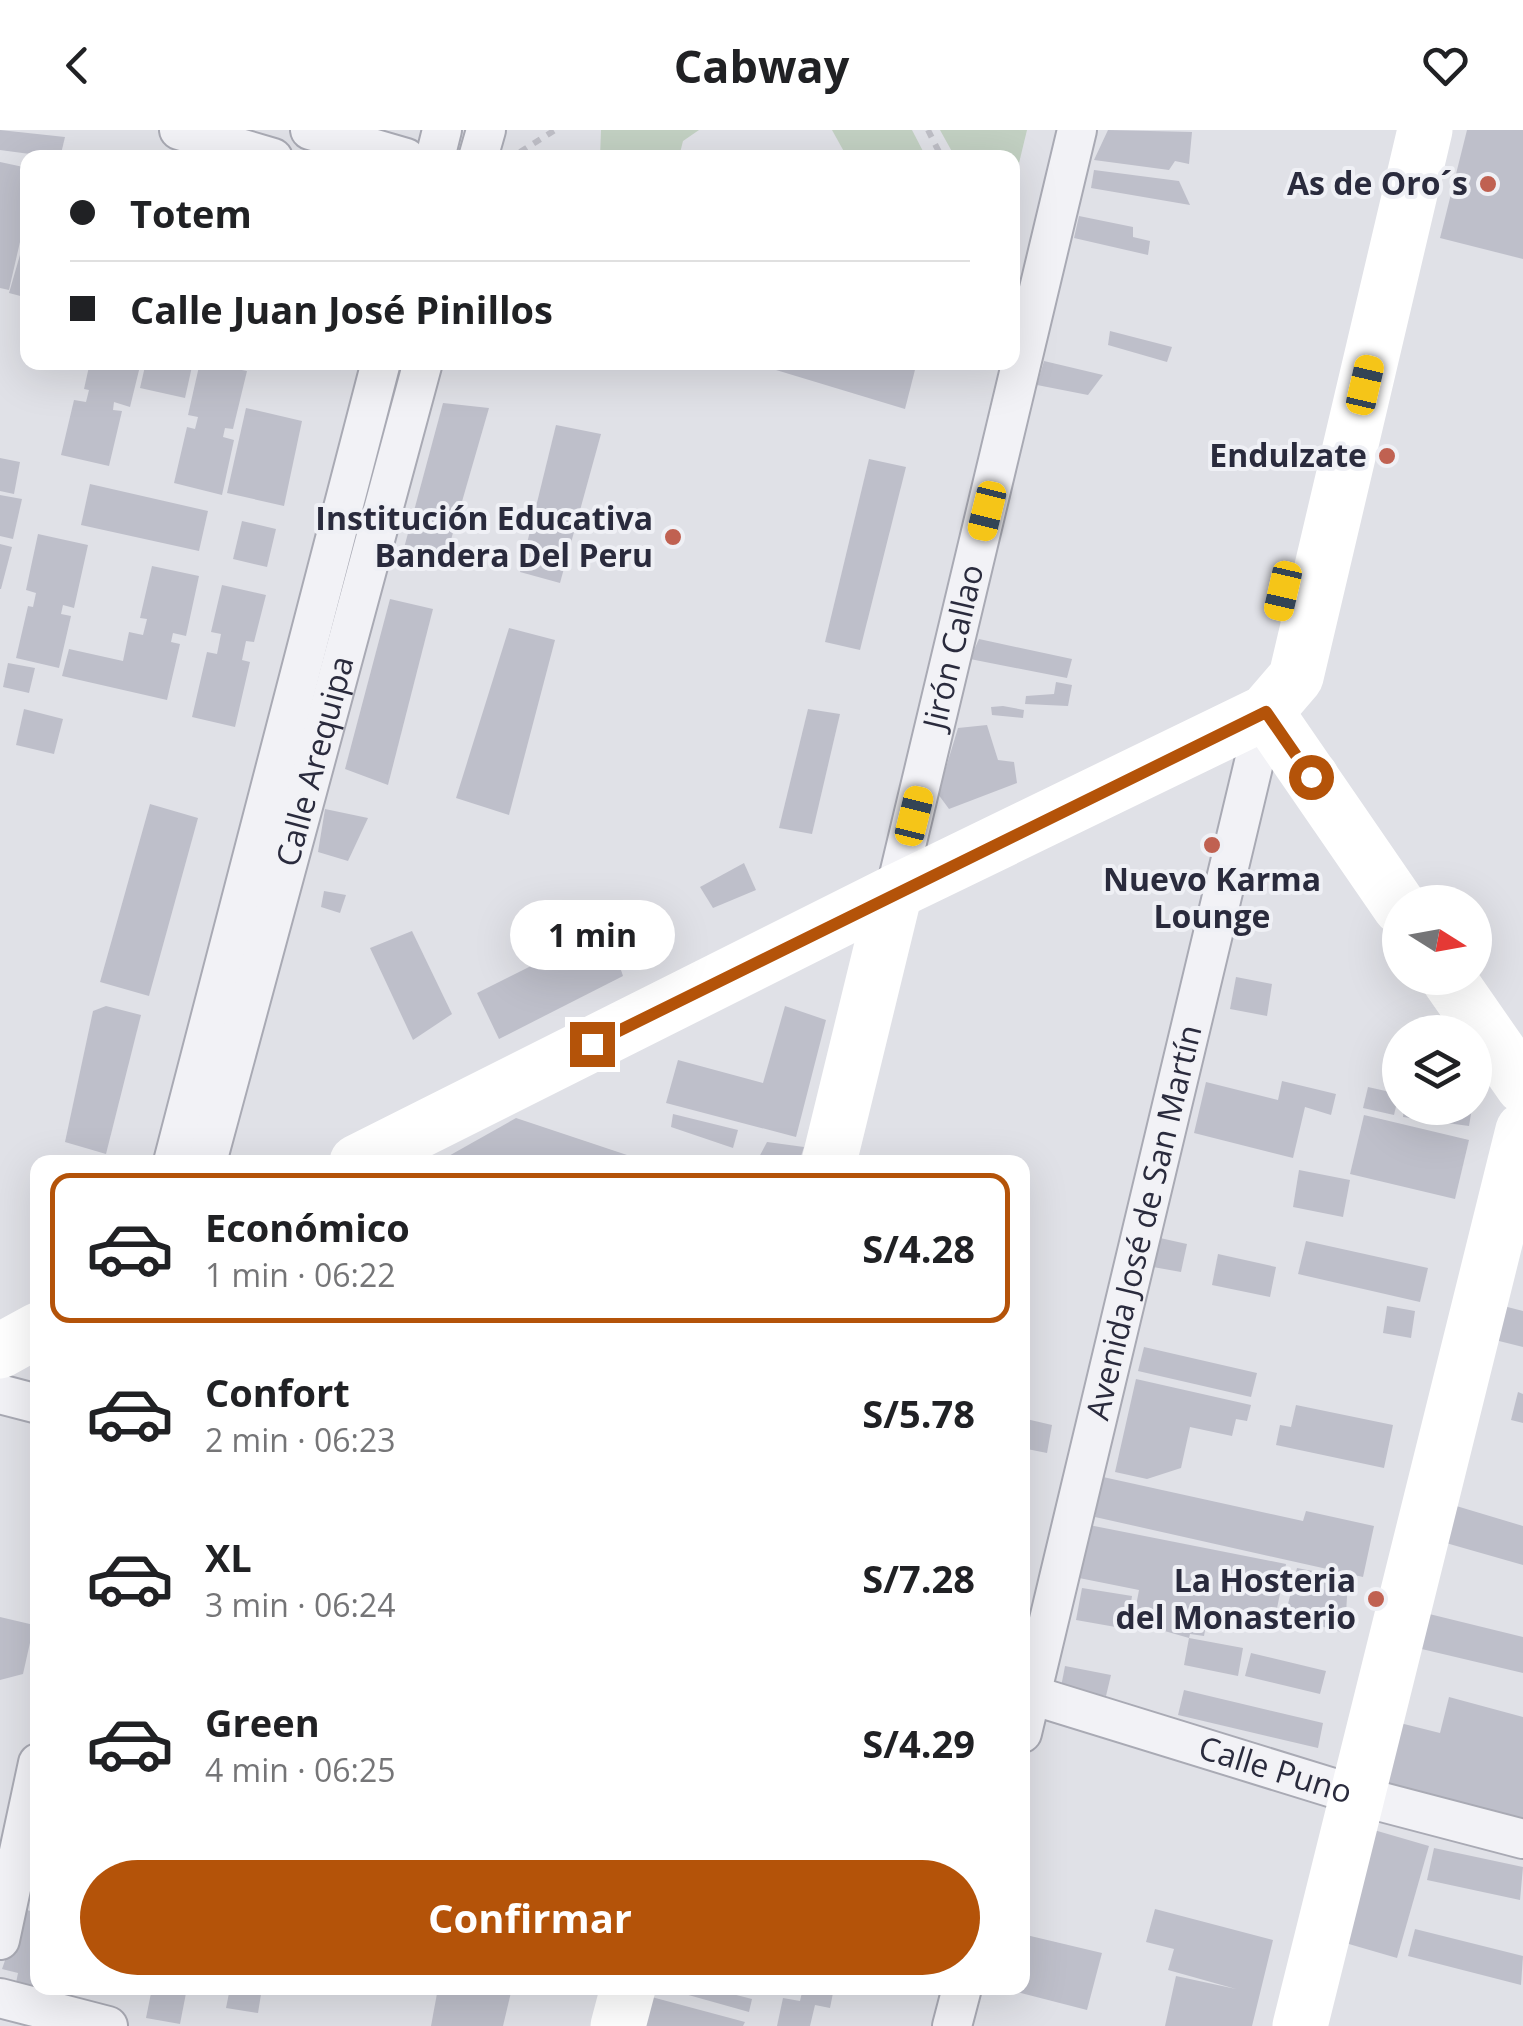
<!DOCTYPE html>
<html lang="es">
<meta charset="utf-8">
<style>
:root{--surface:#fff;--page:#f6f6f6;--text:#202124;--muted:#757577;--line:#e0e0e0;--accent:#b45309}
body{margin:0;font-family:"Open Sans",sans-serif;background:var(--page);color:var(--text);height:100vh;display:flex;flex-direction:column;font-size:38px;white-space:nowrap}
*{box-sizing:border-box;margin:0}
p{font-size:32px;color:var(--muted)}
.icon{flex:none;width:55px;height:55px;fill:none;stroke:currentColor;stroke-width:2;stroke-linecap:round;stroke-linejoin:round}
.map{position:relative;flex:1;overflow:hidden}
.sheet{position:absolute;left:30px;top:1025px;width:1000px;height:840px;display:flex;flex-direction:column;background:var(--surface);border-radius:20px;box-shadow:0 10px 40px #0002}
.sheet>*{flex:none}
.banner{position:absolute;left:20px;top:20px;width:1000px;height:220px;border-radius:20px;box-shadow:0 10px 40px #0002;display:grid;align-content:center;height:220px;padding:0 50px;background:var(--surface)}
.needle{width:65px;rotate:101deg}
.controls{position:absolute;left:1382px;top:755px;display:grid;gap:20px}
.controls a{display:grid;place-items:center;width:110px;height:110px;border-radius:50%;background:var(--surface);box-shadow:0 10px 40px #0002;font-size:50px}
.end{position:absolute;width:45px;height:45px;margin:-22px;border:12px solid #b45309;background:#fff;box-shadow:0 0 0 5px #fff}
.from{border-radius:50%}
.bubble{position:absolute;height:70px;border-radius:35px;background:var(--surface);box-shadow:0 10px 40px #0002;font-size:32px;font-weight:700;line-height:70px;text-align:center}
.car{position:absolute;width:30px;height:60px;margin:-30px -15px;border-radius:12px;box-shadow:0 0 8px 2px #0007;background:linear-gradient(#f5c518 24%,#345 0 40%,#f5c518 0 76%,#345 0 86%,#f5c518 0)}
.banner b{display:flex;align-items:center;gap:35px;height:95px;font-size:38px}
.banner b+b{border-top:2px solid var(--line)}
.banner i{width:25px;height:25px;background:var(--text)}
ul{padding:18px 0 0;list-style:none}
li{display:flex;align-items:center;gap:30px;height:150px;margin:0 20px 15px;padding:0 30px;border:5px solid transparent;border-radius:20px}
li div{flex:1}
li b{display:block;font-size:38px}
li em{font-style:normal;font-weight:700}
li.current{border-color:var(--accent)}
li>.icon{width:90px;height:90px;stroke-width:1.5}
.cta{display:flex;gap:20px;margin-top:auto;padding:20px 50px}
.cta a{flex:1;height:115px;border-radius:60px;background:var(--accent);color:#fff;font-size:40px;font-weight:700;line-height:115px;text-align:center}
header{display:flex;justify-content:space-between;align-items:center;height:130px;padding:0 50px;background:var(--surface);font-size:45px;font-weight:700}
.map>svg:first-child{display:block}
.green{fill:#c2d0c2}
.building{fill:#bebfca}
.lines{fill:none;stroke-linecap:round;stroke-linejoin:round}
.street-casing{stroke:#a9aab4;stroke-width:42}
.path{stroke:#bebec6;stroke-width:6;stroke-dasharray:8 8;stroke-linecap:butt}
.street{stroke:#f2f2f6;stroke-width:38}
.secondary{stroke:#fff;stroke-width:55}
.route{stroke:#b45309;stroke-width:12}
.poi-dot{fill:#c06151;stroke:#eff0f5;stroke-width:4}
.labels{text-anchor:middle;stroke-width:8;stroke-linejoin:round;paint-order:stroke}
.poi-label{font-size:32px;font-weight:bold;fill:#2a2b3d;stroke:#eff0f5;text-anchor:end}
.street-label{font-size:32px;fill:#2a2b3d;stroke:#eff0f5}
</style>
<header><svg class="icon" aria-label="back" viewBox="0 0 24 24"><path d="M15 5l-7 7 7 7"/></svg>Cabway<svg class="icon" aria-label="heart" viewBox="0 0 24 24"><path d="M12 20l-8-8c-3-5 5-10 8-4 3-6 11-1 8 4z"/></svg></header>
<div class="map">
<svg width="1523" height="1896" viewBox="0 0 1523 1896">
<rect width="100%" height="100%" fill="#e0e1e7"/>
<g class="green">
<path d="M601,0H699L683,11L679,27L600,28Z"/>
<path d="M832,0H912L926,27H847Z"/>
<path d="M940,0H1027L1013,58L1012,28L955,27Z"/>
</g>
<g class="building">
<path d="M0,0L65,7L60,28L0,20Z"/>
<path d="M1108,0L1192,2L1189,34L1175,31L1169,40L1094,30Z"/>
<path d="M1467,0H1523V129L1440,108Z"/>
<path d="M0,32L28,38V77L9,160L0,158Z"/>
<path d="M1094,40L1179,51L1190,75L1091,58Z"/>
<path d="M1079,86L1133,97V107L1150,111L1148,125L1074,108Z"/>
<path d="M28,97V168L9,163Z"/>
<path d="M1110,201L1172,217L1167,232L1108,215Z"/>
<path d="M1044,231L1103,245L1088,265L1037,255Z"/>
<path d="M90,232H141L130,277L114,272L113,280L122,281L109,336L61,325L74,270L86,272L89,260L84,259Z"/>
<path d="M146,232H193L185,268L140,258Z"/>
<path d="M200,232L247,241L233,299L225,298L223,307L234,310L222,365L174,353L187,297L195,299L198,287L188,285Z"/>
<path d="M750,232H917L905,279Z"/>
<path d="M443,273L489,278L446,427L404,418Z"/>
<path d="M246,278L302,291L284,376L227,363Z"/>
<path d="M556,295L601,304L560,453L520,442Z"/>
<path d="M0,328L20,332L14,364L0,361Z"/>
<path d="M869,329L906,337L860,520L825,512Z"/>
<path d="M90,354L208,381L199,421L81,395Z"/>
<path d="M0,365L22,369L13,409L0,406Z"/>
<path d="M242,391L276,399L267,437L233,429Z"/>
<path d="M38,404L88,415L74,478L63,475L61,484L71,486L59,538L16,528L28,476L33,477L36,463L26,460Z"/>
<path d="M0,414L12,417L1,459H0Z"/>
<path d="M152,436L199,446L186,506L173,503L171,512L180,514L167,570L62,546L69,519L123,531L129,502L143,505L147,489L140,488Z"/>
<path d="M222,455L266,465L254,512L246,511L242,530L250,532L235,597L192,587L207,522L217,524L221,504L211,502Z"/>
<path d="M390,469L433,479L388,655L345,639Z"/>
<path d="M509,498L555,510L509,685L456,668Z"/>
<path d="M979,509L1072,529L1067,548L970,529Z"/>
<path d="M8,533L35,538L29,563L3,557Z"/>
<path d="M1056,552L1072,555L1068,576L1025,574L1026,566L1054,564Z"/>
<path d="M1003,576L1024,580L1023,588L992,585L991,577Z"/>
<path d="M24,579L63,589L54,624L16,615Z"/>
<path d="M808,579L840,584L812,704L779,698Z"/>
<path d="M987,595L998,630L1014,632L1017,653L949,679L938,664L958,598Z"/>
<path d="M150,674L198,688L149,866L100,852Z"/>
<path d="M325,679L368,688L348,731L318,722Z"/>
<path d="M744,733L756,760L713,778L700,757Z"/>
<path d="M324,761L346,765L340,783L321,777Z"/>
<path d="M607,798L623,846L499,909L477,863Z"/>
<path d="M412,801L452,884L413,910L370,818Z"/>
<path d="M1236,847L1272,854L1267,886L1230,879Z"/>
<path d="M106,876L141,885L106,1024L65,1012L93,881Z"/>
<path d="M785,876L826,890L796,1007L666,973L678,930L763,953Z"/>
<path d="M1282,951L1336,964L1331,985L1305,977L1293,1028L1194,1003L1206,952L1278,970Z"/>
<path d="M1368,957L1399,964L1394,985L1363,978Z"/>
<path d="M1404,978H1472L1469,996L1403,987Z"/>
<path d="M673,984L738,1000L733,1018L671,997Z"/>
<path d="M1364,985L1469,1010L1455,1069L1350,1044Z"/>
<path d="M516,988L648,1032H438Z"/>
<path d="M767,1012L804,1017L799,1032L758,1029Z"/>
<path d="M1299,1040L1350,1050L1343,1087L1293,1077Z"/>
<path d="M1160,1108L1187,1114L1181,1142L1153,1137Z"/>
<path d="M1306,1111L1428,1138L1420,1172L1298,1144Z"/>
<path d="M1218,1124L1276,1137L1270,1167L1212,1155Z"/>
<path d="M1484,1171L1523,1181V1217L1475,1205Z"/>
<path d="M1387,1176L1415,1181L1411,1208L1383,1203Z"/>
<path d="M1144,1217L1257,1243L1251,1267L1138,1241Z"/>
<path d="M1136,1249L1251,1275L1247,1291L1236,1289L1232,1306L1190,1297L1181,1338L1147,1349L1115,1342Z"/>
<path d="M1518,1262L1523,1264V1293L1511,1290Z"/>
<path d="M1296,1275L1393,1295L1384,1338L1276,1315L1280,1295L1291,1297Z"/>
<path d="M1022,1288L1052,1295L1047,1323L1022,1318Z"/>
<path d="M1103,1347L1303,1391L1306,1381L1374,1396L1363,1447L1095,1387Z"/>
<path d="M1443,1372L1523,1396V1435L1432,1409Z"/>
<path d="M1089,1395L1286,1434L1273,1498L1208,1484L1204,1506L1190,1504L1189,1508L1243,1518L1238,1546L1184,1535L1189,1508L1133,1492L1139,1460L1079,1448Z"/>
<path d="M1297,1438L1348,1448L1345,1503L1285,1486Z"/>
<path d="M1082,1458L1132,1466L1127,1499L1076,1490Z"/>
<path d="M1417,1481L1523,1507V1543L1409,1516Z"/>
<path d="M0,1487L34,1495L23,1544L0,1550Z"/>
<path d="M1251,1523L1326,1541L1320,1564L1245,1546Z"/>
<path d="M1065,1536L1111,1545L1106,1566L1061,1557Z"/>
<path d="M1184,1560L1323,1593L1318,1618L1178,1585Z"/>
<path d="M1449,1567L1523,1587V1689L1376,1652L1392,1591L1440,1603Z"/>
<path d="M1374,1700L1429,1716L1397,1828L1342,1812Z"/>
<path d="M1434,1718L1523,1737L1520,1770L1427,1750Z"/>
<path d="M23,1779L38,1783V1858H55L53,1867L15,1858L18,1843L2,1839Z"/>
<path d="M1155,1779L1273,1810L1252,1896H1165L1176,1846L1236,1859L1168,1840L1174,1819L1146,1812Z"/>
<path d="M1415,1799L1523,1826L1521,1855L1408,1826Z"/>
<path d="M1022,1804L1102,1823L1087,1880L1005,1859L1022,1858Z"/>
<path d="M152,1858H187L180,1894L146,1888Z"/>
<path d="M230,1858H262L258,1883L226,1878Z"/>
<path d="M438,1858H512L503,1896H431Z"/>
<path d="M709,1858L752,1869L749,1882L667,1859Z"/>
<path d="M803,1858H834L830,1878L815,1875L810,1896H777L783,1868L800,1871Z"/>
<path d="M633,1862L745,1892L743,1896H624Z"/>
</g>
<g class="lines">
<g class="street-casing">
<g id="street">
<path d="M179,0L273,28"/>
<path d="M310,0L406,28"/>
<path d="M435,28L442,0"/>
<path d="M478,28L486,0"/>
<path id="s1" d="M895,762L1077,0"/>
<path d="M173,1032L381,232"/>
<path id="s2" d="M207,1032L423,232"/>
<path d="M0,1264L38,1274"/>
<path id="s3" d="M1022,1562L1359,1666L1523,1709"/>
<path id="s4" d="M1022,1603L1266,582"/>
<path d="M0,1810L38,1633"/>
<path d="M0,1868L108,1896"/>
<path d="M952,1896L962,1858"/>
</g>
</g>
<g class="path">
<path d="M928,0L942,28"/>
<path d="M520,22L555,0"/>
</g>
<use href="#street" class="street"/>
<g class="secondary">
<path d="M1266,582L1400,777"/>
<path d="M1448,848L1523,956"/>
<path d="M357,1032L895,762L1266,582L1296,547L1425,0"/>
<path d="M829,1032L895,762"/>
<path d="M0,1221L38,1200"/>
<path d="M618,1896L628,1858"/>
<path d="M1300,1896L1523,1000"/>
</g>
</g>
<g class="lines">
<path class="route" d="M592,914L1266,582L1311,647"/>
</g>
<g class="poi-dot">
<circle cx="1488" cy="54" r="10"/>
<circle cx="1387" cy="326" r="10"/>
<circle cx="673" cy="407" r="10"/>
<circle cx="1212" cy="715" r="10"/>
<circle cx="1376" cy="1469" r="10"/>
</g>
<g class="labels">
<g class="poi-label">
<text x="1468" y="65">As de Oro´s</text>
<text x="1367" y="337">Endulzate</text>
<text x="653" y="400">Institución Educativa<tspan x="653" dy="37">Bandera Del Peru</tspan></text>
<text x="1212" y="761" text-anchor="middle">Nuevo Karma<tspan x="1212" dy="37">Lounge</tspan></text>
<text x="1356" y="1462">La Hosteria<tspan x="1356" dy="37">del Monasterio</tspan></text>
</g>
<g class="street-label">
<text dy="11" stroke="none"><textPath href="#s1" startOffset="252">Jirón Callao</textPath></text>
<text dy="11" stroke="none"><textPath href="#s2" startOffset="415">Calle Arequipa</textPath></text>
<text dy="11" stroke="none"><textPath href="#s4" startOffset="525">Avenida José de San Martín</textPath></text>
<text dy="11" stroke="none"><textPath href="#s3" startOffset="265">Calle Puno</textPath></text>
</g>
</g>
</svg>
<div class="controls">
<a><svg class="needle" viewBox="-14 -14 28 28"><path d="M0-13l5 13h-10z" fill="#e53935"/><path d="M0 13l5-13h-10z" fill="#757577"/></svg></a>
<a><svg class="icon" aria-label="layers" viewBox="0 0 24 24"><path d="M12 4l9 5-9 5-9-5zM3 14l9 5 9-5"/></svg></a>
</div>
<i class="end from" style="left:1311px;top:647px"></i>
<i class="end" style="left:592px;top:914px"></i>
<div class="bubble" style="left:510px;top:770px;width:165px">1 min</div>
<i class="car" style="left:1365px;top:255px;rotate:13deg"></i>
<i class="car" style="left:987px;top:381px;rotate:194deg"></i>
<i class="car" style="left:1283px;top:461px;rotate:193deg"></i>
<i class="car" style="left:914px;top:686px;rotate:14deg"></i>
<div class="banner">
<b><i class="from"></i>Totem</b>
<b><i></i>Calle Juan José Pinillos</b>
</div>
<section class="sheet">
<ul>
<li class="current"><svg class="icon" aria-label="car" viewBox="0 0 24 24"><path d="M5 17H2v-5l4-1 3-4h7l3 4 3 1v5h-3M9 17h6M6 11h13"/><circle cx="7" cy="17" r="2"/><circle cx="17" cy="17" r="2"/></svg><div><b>Económico</b><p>1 min · 06:22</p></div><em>S/4.28</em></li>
<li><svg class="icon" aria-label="car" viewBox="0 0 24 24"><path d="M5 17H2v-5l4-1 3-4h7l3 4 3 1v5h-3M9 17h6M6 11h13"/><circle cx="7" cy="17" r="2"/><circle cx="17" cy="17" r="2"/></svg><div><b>Confort</b><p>2 min · 06:23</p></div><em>S/5.78</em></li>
<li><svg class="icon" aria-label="car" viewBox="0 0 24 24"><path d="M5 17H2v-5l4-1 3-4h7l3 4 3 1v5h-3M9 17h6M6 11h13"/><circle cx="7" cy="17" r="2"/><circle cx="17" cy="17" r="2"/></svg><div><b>XL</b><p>3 min · 06:24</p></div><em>S/7.28</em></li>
<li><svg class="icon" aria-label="car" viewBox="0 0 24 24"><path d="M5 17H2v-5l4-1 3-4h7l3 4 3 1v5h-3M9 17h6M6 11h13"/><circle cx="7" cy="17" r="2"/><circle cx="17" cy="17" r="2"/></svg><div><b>Green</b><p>4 min · 06:25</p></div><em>S/4.29</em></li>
</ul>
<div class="cta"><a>Confirmar</a></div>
</section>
</div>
